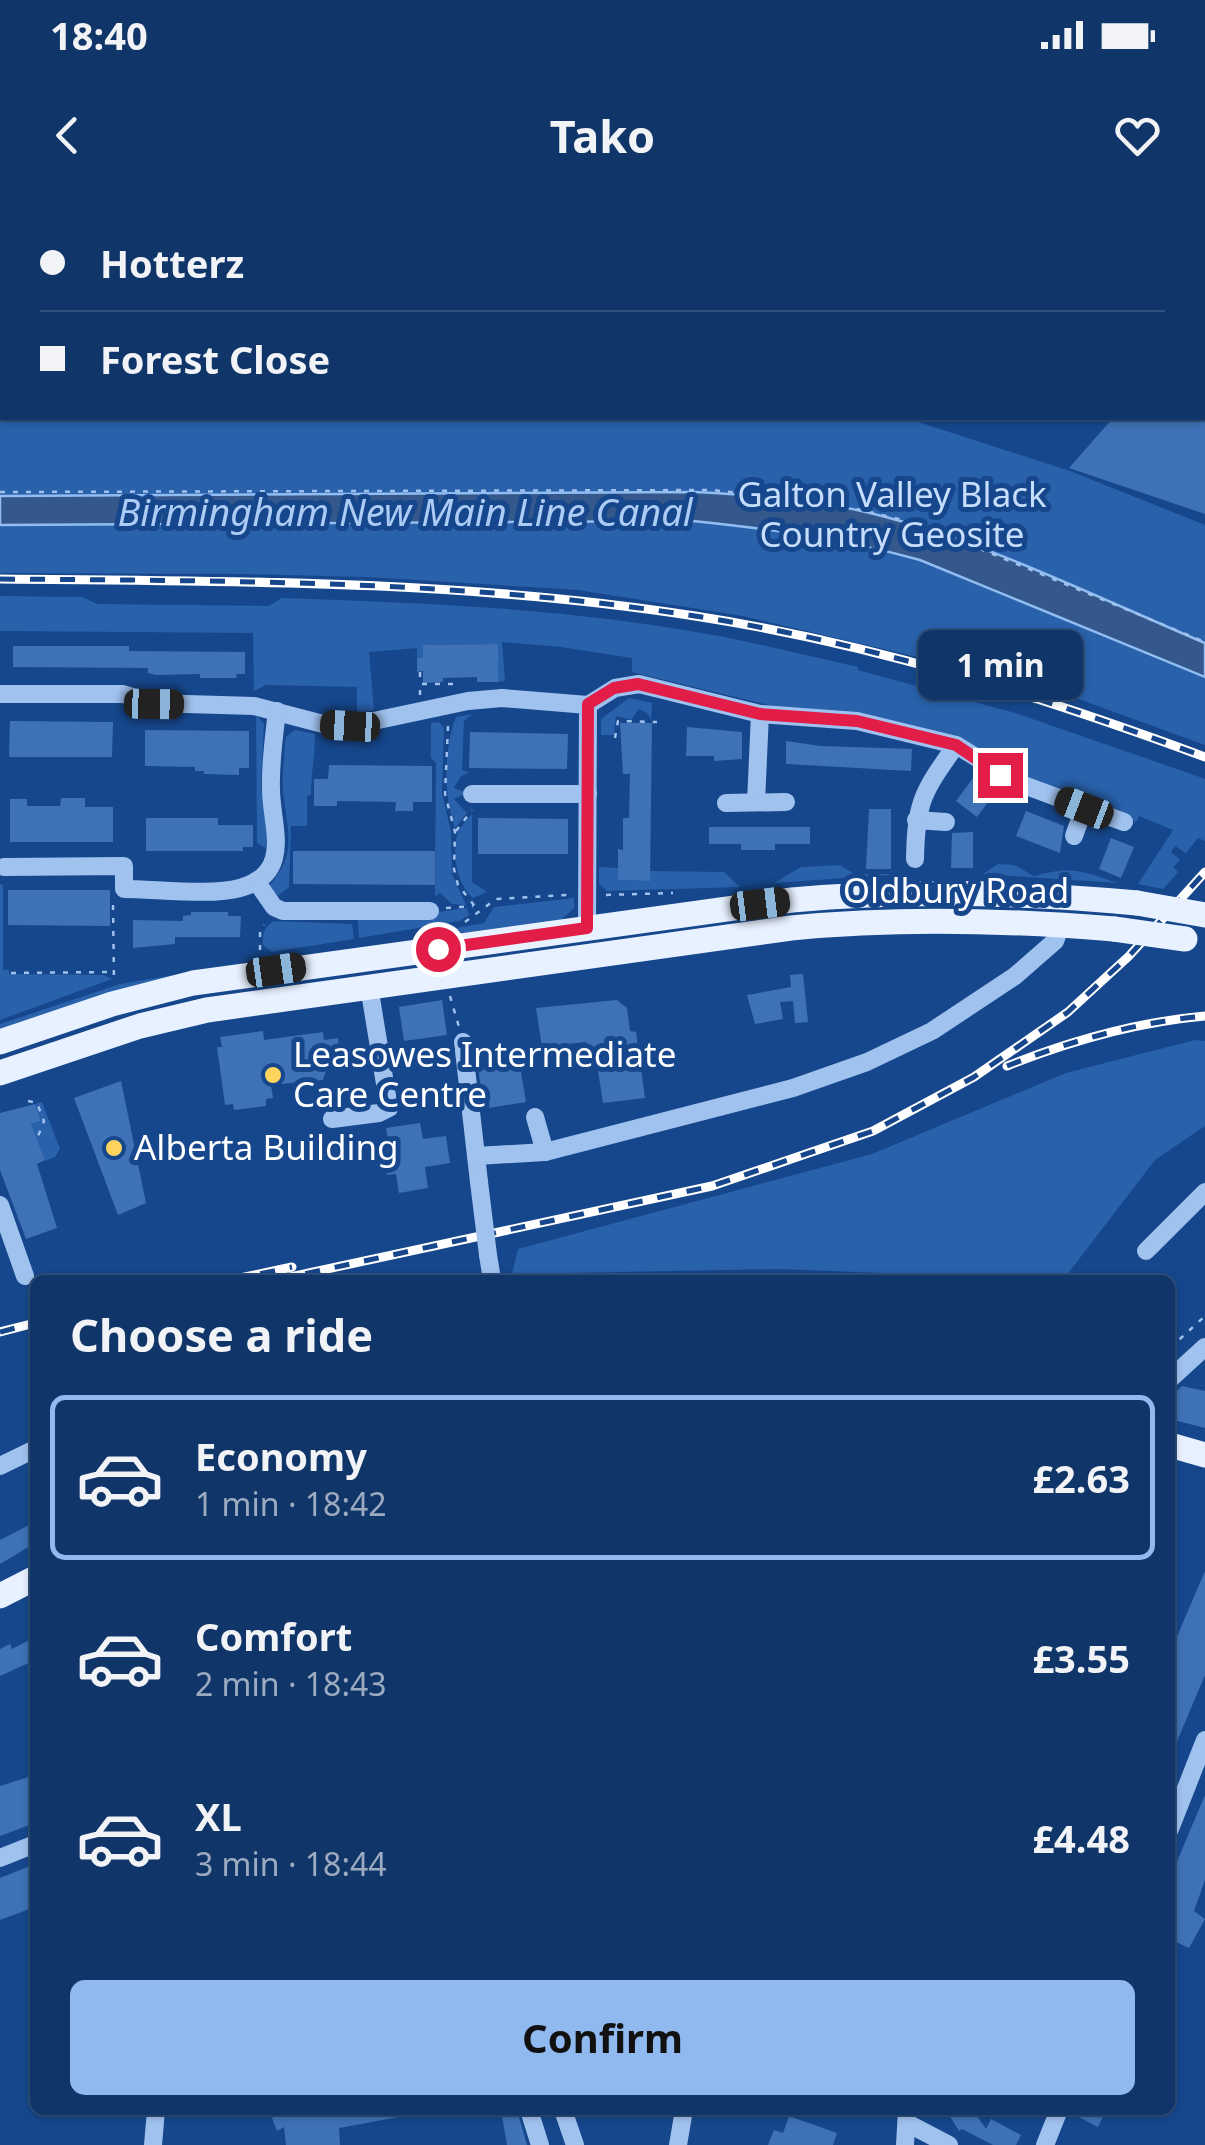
<!DOCTYPE html>
<meta charset="utf-8">
<style>
:root{--surface:#103569;--page:#1e4071;--text:#f1f3f6;--muted:#9cabc0;--line:#30507d;--accent:#90b9f0}
body{margin:0;font-family:"Noto Sans",sans-serif;background:var(--page);color:var(--text);height:100vh;display:flex;flex-direction:column;font-size:38px;white-space:nowrap}
*{box-sizing:border-box;margin:0}
p{font-size:32px;color:var(--muted)}
.icon{flex:none;width:55px;height:55px;fill:none;stroke:currentColor;stroke-width:2;stroke-linecap:round;stroke-linejoin:round}
.map{position:relative;flex:1;overflow:hidden}
.panel{position:absolute;left:30px;top:1075px;width:1145px;height:840px;display:flex;flex-direction:column;background:var(--surface);border-radius:15px;box-shadow:0 2px 8px #0004,0 0 0 2px var(--line)}
.panel>*{flex:none}
.banner{position:absolute;left:0px;top:0px;width:1205px;height:220px;box-shadow:0 2px 8px #0004,0 0 0 2px var(--line);display:grid;align-content:center;height:220px;padding:0 40px;background:var(--surface)}
.end{position:absolute;width:45px;height:45px;margin:-22px;border:12px solid #e11d48;background:#fff;box-shadow:0 0 0 5px #fff}
.from{border-radius:50%}
.bubble{position:absolute;height:70px;border-radius:15px;background:var(--surface);box-shadow:0 2px 8px #0004,0 0 0 2px var(--line);font-size:32px;font-weight:700;line-height:70px;text-align:center}
.car{position:absolute;width:30px;height:60px;margin:-30px -15px;border-radius:12px;box-shadow:0 0 8px 2px #0007;background:linear-gradient(#222 24%,#8ab4d8 0 40%,#222 0 76%,#8ab4d8 0 86%,#222 0)}
.banner b{display:flex;align-items:center;gap:35px;height:95px;font-size:38px}
.banner b+b{border-top:2px solid var(--line)}
.banner i{width:25px;height:25px;background:var(--text)}
ul{padding:0;list-style:none}
li{display:flex;align-items:center;gap:30px;height:165px;margin:0 20px 15px;padding:0 20px;border:5px solid transparent;border-radius:15px}
li div{flex:1}
li b{display:block;font-size:38px}
li em{font-style:normal;font-weight:700}
li.on{border-color:var(--accent)}
li>.icon{width:90px;height:90px;stroke-width:1.5}
h2{padding:0 40px;font-size:45px;line-height:120px}
.primary-button{display:flex;gap:20px;margin-top:auto;padding:20px 40px}
.primary-button a{flex:1;height:115px;border-radius:15px;background:var(--accent);color:#111;font-size:40px;font-weight:700;line-height:115px;text-align:center}
.status{display:flex;justify-content:space-between;align-items:center;height:70px;padding:0 50px;background:var(--surface);direction:ltr}
.status svg{height:28px;fill:currentColor}
header{display:flex;justify-content:space-between;align-items:center;height:130px;padding:0 40px;background:var(--surface);font-size:45px;font-weight:700}
.map>svg:first-child{display:block}
.green{fill:#2961ab}
.water{fill:#34588b;stroke:#92bdf2;stroke-width:2.5}
.building{fill:#3e71b5}
.lines{fill:none;stroke-linecap:round;stroke-linejoin:round}
.path{stroke:#a0c2ef;stroke-width:2.5;stroke-dasharray:5 8;stroke-linecap:butt}
.minor{stroke:#a0c2ef;stroke-width:18}
.major{stroke:#e8f1ff;stroke-width:25}
.rail-casing{stroke:#fff;stroke-width:9}
.rail{stroke:#16478c;stroke-width:5;stroke-dasharray:15;stroke-linecap:butt}
.minor-bridge{stroke:#a0c2ef;stroke-width:18}
.major-bridge{stroke:#e8f1ff;stroke-width:25}
.route{stroke:#e11d48;stroke-width:12}
.poi-dot{fill:#ffd45e;stroke:#16478c;stroke-width:4}
.labels{text-anchor:middle;stroke-width:10;stroke-linejoin:round;paint-order:stroke}
.park-label{font-size:35px;fill:#c6ddfb;stroke:#16478c}
.street-label{font-size:35px;fill:#fff;stroke:#16478c}
.poi-label{font-size:35px;fill:#fff;stroke:#16478c;text-anchor:start}
.water-label{font-size:38px;font-style:italic;fill:#acccf6;stroke:#16478c}
</style>
<div class="status"><b>18:40</b><svg viewBox="0 0 49 12"><path d="M0 12V9h3v3zM5 12V6h3v6zM10 12V3h3v9zM15 12V0h3v12zM26 1h20v11H26zM47 4h2v5h-2z"/></svg></div>
<header><svg class="icon" aria-label="back" viewBox="0 0 24 24"><path d="M15 5l-7 7 7 7"/></svg>Tako<svg class="icon" aria-label="heart" viewBox="0 0 24 24"><path d="M12 20l-8-8c-3-5 5-10 8-4 3-6 11-1 8 4z"/></svg></header>
<div class="map">
<svg width="1205" height="1945" viewBox="0 0 1205 1945">
<rect width="100%" height="100%" fill="#16478c"/>
<g class="green">
<path d="M0,202L2,218H906L1070,271L1205,325V545L1051,489L925,453L922,458L743,416L578,390L367,377L243,374L0,373Z"/>
<path d="M0,396L82,397L97,404L269,406L282,398C430,403 578,409 724,437C769,446 813,457 858,467V470L1015,513L1197,576L1205,579V641L1198,638L1186,653L1175,646L1171,652L1180,660L1173,667L1178,672L1163,689L1138,684L1173,630L1139,616L1136,622L1021,577L986,558L632,472V458L561,447L502,442L505,481L498,482L497,444L424,445L423,457L417,458V448L369,452L374,510L357,513V487L266,485L254,491L253,433L0,431Z"/>
<path d="M629,498L652,503L651,520L647,513L639,509L631,520L616,516L614,535H601V519Z"/>
<path d="M473,514L464,521L462,570L469,572L460,577L454,588L467,593L454,599L467,613L455,628C443,594 444,549 456,517Z"/>
<path d="M256,515L264,524L261,585L268,633L265,648L257,643Z"/>
<path d="M439,522L444,528L442,593L451,632L452,674L466,705L452,704L440,693L435,696L436,563L431,558V523Z"/>
<path d="M295,530L315,534C315,556 311,573 311,595L307,596V626H291L289,687L275,698L267,688C296,656 289,638 284,599C281,581 284,562 285,543L286,537Z"/>
<path d="M472,614V682L487,692L473,698C457,684 452,655 457,635C459,628 467,620 472,614Z"/>
<path d="M998,664L1014,665L1034,676C1070,666 1082,670 1117,683L983,674Z"/>
<path d="M840,665L854,674H904L774,683L801,667Z"/>
<path d="M599,667L618,668L619,680L650,681V671L724,672L740,687L607,691L599,684Z"/>
<path d="M0,684L3,685V770H9V774L104,775L112,779L0,820Z"/>
<path d="M574,698V708L560,721L452,734L451,729L484,723L494,707Z"/>
<path d="M467,708L469,715L459,721L359,738L358,719L422,720L438,712Z"/>
<path d="M274,721L352,724L354,739L272,752L263,745C262,734 264,727 274,721Z"/>
<path d="M221,767L0,831V824L120,784Z"/>
<path d="M1195,840L1205,841V926L1155,960L1063,1080L779,1069L512,1074L518,1049L872,954L1066,873Z"/>
<path d="M42,902L60,949L55,957L45,961L31,924L41,921L35,904Z"/>
</g>
<path class="water" d="M695,292C753,295 813,299 870,313C985,341 1096,397 1205,443V477L920,360C845,339 770,329 693,321L0,325V296Z"/>
<g class="building">
<path d="M1113,218H1205V314L1069,268Z"/>
<path d="M498,444V482H477V477L443,478V482L423,483V471L417,472V458L423,457V445Z"/>
<path d="M13,446H129V451L245,452V474H236L237,478H200V474L156,475L148,473V468L13,467Z"/>
<path d="M10,521L113,522L112,557H9Z"/>
<path d="M620,523H652L650,681L618,680V649L623,650V618H629L630,574H623Z"/>
<path d="M687,527L742,532V559L714,561V556H686Z"/>
<path d="M145,530L249,531V568H239V575L204,574V571H195V567L145,566Z"/>
<path d="M470,532L568,534L567,569L469,568Z"/>
<path d="M786,541L821,546L912,549L911,571L786,564Z"/>
<path d="M329,565L432,566V602H413V611H395L396,602L337,601V606H314V579H328Z"/>
<path d="M976,574L997,590L977,617L956,601Z"/>
<path d="M61,598H85V607H113V642H10V599H27V606H60Z"/>
<path d="M869,609H891V669H866Z"/>
<path d="M1026,611L1064,626L1060,653L1016,636Z"/>
<path d="M146,618H218V625H253V647H243V651H146Z"/>
<path d="M478,618L568,619V654H478Z"/>
<path d="M709,627H810V644H775V650H741V644H709Z"/>
<path d="M973,632V668H951L952,633Z"/>
<path d="M1111,638L1134,647L1121,678L1099,669Z"/>
<path d="M293,651H435V685L293,684Z"/>
<path d="M8,690H110V726L8,725Z"/>
<path d="M191,712H228V716H241L240,737H175V744L133,748V720L183,721V716L191,715Z"/>
<path d="M803,774L808,822L795,823L793,801L780,802L783,819L755,824L747,795L791,787L790,775Z"/>
<path d="M442,800L447,835L404,841L399,807Z"/>
<path d="M617,800L627,808L630,831L636,832L645,898L603,903L595,851L585,842L542,847L536,808Z"/>
<path d="M263,831L264,840L323,832L324,840L338,838L339,849L350,847L342,869L328,865L323,880L271,885L273,898L266,899V906L234,910L233,904L225,905L217,847H222L220,837Z"/>
<path d="M503,860L504,868L520,866L526,902L483,909L478,864Z"/>
<path d="M121,881L146,1003L118,1015L74,898Z"/>
<path d="M35,904L41,921L31,924L45,960L37,964L57,1028L26,1039L0,970V913Z"/>
<path d="M420,923L423,939L446,936L450,963L425,967L428,988L399,993L396,974L387,975L382,947L389,946L386,928Z"/>
<path d="M1182,1186L1205,1191V1228L1170,1219V1197Z"/>
<path d="M35,1322V1343L0,1364V1340Z"/>
<path d="M1205,1371V1475L1170,1558V1453Z"/>
<path d="M35,1437V1460L0,1476V1449L10,1444L12,1449Z"/>
<path d="M35,1575V1623L0,1636V1586Z"/>
<path d="M1205,1595V1680L1194,1711L1205,1719L1189,1748L1170,1739V1678Z"/>
<path d="M30,1666L35,1679V1707L0,1720V1678Z"/>
<path d="M269,1910H398L399,1917L339,1928L340,1945H286L284,1927L277,1931Z"/>
<path d="M501,1910H517L527,1945H507Z"/>
<path d="M946,1910H973L986,1929L991,1919L1021,1935L1016,1945H993L962,1929L959,1931Z"/>
<path d="M1071,1910H1106L1098,1927L1071,1913Z"/>
<path d="M789,1916L837,1933L833,1945H768L774,1930L783,1933Z"/>
</g>
<g class="lines">
<g class="path">
<path d="M1160,0L1163,2"/>
<path d="M1202,29L1205,31"/>
<path d="M0,292L712,290L836,304L920,324L1205,442"/>
<path d="M420,472V484"/>
<path d="M420,495V484H456"/>
<path d="M448,526L445,594L455,632L454,669L458,685L477,709"/>
<path d="M615,538L618,521L657,522"/>
<path d="M456,631L472,610"/>
<path d="M606,695L673,693"/>
<path d="M113,705L114,782"/>
<path d="M446,708L473,706"/>
<path d="M465,722L496,699L568,695"/>
<path d="M260,750V730L264,725"/>
<path d="M11,773L114,772"/>
<path d="M450,796L459,827"/>
<path d="M28,901L37,903L44,921L37,939"/>
<path d="M1170,1148L1205,1116"/>
</g>
<g class="minor">
<path d="M65,0V2"/>
<path d="M543,0V2"/>
<path d="M1014,0L1018,2"/>
<path d="M0,9H2"/>
<path d="M1202,131L1205,132"/>
<path d="M0,191H2"/>
<path d="M0,494H123L153,503L254,506L327,525L350,526L468,501L502,498L588,505L587,727"/>
<path d="M588,505L615,488L639,484L760,514L857,521L956,545L1018,583L1124,622"/>
<path d="M472,594H588"/>
<path d="M756,602L760,514"/>
<path d="M726,603L786,602"/>
<path d="M916,620L946,622"/>
<path d="M1074,636L1084,608"/>
<path d="M915,659C916,601 923,592 956,545"/>
<path d="M4,667L124,666V689C155,689 212,696 240,688C294,673 271,626 271,589C270,564 274,537 277,511"/>
<path d="M256,681L274,707L283,711H430"/>
<path d="M463,842L479,982"/>
<path d="M535,917L545,952"/>
<path d="M332,919L379,913L389,908L369,786"/>
<path d="M476,956L545,952L793,888L867,862L932,831L1015,776L1055,741L1061,725"/>
<path d="M0,1005L25,1076"/>
<path d="M1146,1051L1205,992"/>
<path d="M488,1055L492,1080"/>
<path d="M1170,1179L1205,1147"/>
<path d="M0,1266L35,1249"/>
<path d="M1170,1629L1205,1540"/>
<path d="M0,1658L35,1644"/>
<path d="M529,1910L540,1945"/>
<path d="M563,1910L575,1945"/>
<path d="M907,1923L949,1945"/>
<path d="M153,1945L156,1910"/>
<path d="M678,1945L684,1910"/>
<path d="M905,1945L907,1910"/>
<path d="M1045,1945L1059,1910"/>
</g>
<g class="major">
<path d="M0,842L112,804L193,783L792,700C908,690 1021,692 1137,703"/>
<path d="M0,873L140,826L207,810L791,728C900,717 1006,720 1114,729"/>
<path d="M1170,1245L1205,1255"/>
<path d="M0,1396L35,1378"/>
</g>
<g class="rail-casing">
<g id="rail">
<path d="M0,379C233,381 464,380 695,416C870,443 1040,496 1205,557"/>
<path d="M1007,866C1070,841 1137,822 1205,816"/>
<path d="M231,1080L292,1067"/>
<path d="M276,1080L712,986L873,931L974,877L1068,812L1129,756L1205,672"/>
<path d="M0,1132L35,1123"/>
</g>
</g>
<use href="#rail" class="rail"/>
<path class="minor-bridge" d="M479,982L488,1055"/>
<g class="major-bridge">
<path d="M1137,703L1205,715"/>
<path d="M1114,729L1185,739"/>
</g>
</g>
<g class="lines">
<path class="route" d="M438,749L587,728L588,504L614,488L638,484L760,514L857,521L956,545L1000,575"/>
</g>
<g class="poi-dot">
<circle cx="273" cy="875" r="10"/>
<circle cx="114" cy="948" r="10"/>
</g>
<g class="labels">
<g class="park-label">
<text x="892" y="307">Galton Valley Black<tspan x="892" dy="40">Country Geosite</tspan></text>
</g>
<g class="street-label">
<text x="956" y="703">Oldbury Road</text>
</g>
<g class="poi-label">
<text x="293" y="867">Leasowes Intermediate<tspan x="293" dy="40">Care Centre</tspan></text>
<text x="134" y="960">Alberta Building</text>
</g>
<g class="water-label">
<text x="405" y="326">Birmingham New Main Line Canal</text>
</g>
</g>
</svg>
<i class="end from" style="left:438px;top:749px"></i>
<i class="end" style="left:1000px;top:575px"></i>
<div class="bubble" style="left:918px;top:430px;width:165px">1 min</div>
<i class="car" style="left:154px;top:504px;rotate:91deg"></i>
<i class="car" style="left:350px;top:526px;rotate:273deg"></i>
<i class="car" style="left:1084px;top:608px;rotate:291deg"></i>
<i class="car" style="left:760px;top:704px;rotate:83deg"></i>
<i class="car" style="left:276px;top:770px;rotate:82deg"></i>
<div class="banner">
<b><i class="from"></i>Hotterz</b>
<b><i></i>Forest Close</b>
</div>
<section class="panel">
<h2>Choose a ride</h2>
<ul>
<li class="on"><svg class="icon" aria-label="car" viewBox="0 0 24 24"><path d="M5 17H2v-5l4-1 3-4h7l3 4 3 1v5h-3M9 17h6M6 11h13"/><circle cx="7" cy="17" r="2"/><circle cx="17" cy="17" r="2"/></svg><div><b>Economy</b><p>1 min · 18:42</p></div><em>£2.63</em></li>
<li><svg class="icon" aria-label="car" viewBox="0 0 24 24"><path d="M5 17H2v-5l4-1 3-4h7l3 4 3 1v5h-3M9 17h6M6 11h13"/><circle cx="7" cy="17" r="2"/><circle cx="17" cy="17" r="2"/></svg><div><b>Comfort</b><p>2 min · 18:43</p></div><em>£3.55</em></li>
<li><svg class="icon" aria-label="car" viewBox="0 0 24 24"><path d="M5 17H2v-5l4-1 3-4h7l3 4 3 1v5h-3M9 17h6M6 11h13"/><circle cx="7" cy="17" r="2"/><circle cx="17" cy="17" r="2"/></svg><div><b>XL</b><p>3 min · 18:44</p></div><em>£4.48</em></li>
</ul>
<div class="primary-button"><a>Confirm</a></div>
</section>
</div>
